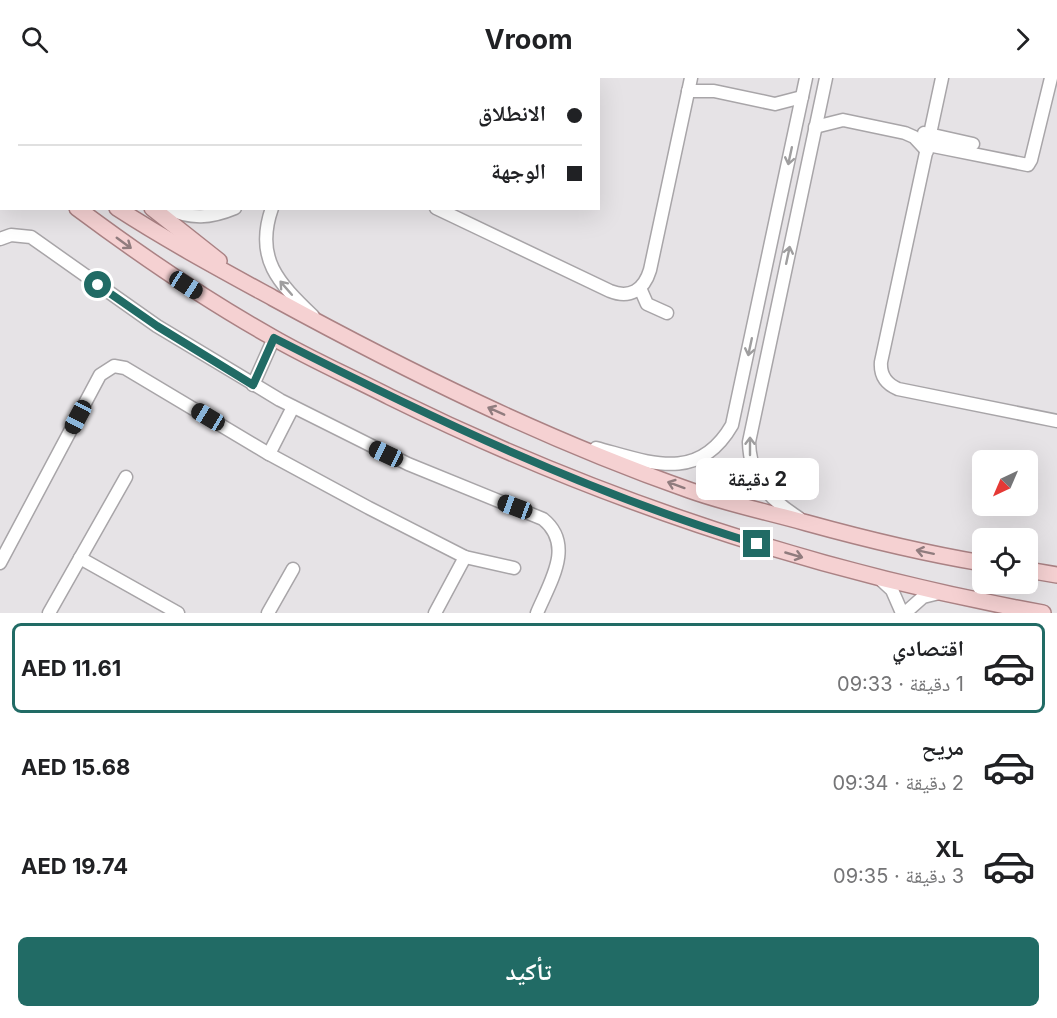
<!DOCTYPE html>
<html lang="ar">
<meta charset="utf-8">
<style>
:root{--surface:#fff;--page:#f2f2f2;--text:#202124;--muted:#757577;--line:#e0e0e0;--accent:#216b65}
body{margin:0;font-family:Inter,"Noto Naskh Arabic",sans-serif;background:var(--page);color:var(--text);direction:rtl;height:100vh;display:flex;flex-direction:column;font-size:22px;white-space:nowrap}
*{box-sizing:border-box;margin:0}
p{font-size:20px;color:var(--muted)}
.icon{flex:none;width:33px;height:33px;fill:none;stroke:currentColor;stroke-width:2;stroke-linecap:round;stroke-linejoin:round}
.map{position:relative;height:535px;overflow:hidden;direction:ltr}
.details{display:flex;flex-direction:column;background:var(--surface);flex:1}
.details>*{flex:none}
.banner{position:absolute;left:0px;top:0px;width:600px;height:132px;box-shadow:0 6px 24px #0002;direction:rtl;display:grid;align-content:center;height:132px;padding:0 18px;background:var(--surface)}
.needle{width:39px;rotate:224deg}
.buttons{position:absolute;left:972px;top:372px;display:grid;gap:12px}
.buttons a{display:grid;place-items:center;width:66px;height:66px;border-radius:9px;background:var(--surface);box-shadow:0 6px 24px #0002;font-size:30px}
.end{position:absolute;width:27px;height:27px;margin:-14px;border:8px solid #216b65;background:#fff;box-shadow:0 0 0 3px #fff}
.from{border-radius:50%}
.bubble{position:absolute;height:42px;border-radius:9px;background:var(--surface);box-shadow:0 6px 24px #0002;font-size:20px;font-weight:700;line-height:42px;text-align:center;direction:rtl}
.car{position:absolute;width:18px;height:36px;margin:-18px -9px;border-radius:8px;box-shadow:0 0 4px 2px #0007;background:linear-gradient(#222 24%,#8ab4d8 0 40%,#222 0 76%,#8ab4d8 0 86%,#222 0)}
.banner b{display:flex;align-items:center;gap:21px;height:57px;font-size:22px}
.banner b+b{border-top:2px solid var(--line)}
.banner i{width:15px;height:15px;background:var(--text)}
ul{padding:10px 0 0;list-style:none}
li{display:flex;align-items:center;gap:18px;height:90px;margin:0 12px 9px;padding:0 6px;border:3px solid transparent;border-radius:9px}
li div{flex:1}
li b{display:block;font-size:22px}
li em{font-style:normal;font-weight:700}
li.selected{border-color:var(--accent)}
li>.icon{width:54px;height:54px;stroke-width:1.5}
.action{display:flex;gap:12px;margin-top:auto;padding:12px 18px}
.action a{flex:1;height:69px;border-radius:9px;background:var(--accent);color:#fff;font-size:24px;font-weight:700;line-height:69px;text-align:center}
header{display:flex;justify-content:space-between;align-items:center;height:78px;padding:0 18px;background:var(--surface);font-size:27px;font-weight:700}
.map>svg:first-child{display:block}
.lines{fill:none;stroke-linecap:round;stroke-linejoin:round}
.minor-casing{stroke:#a8a5a8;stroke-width:15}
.major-casing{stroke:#aa8284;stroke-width:18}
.minor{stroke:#fff;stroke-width:12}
.major{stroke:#f5d1d2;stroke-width:15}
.oneway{stroke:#9f9e9f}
.oneway2{stroke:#907c7e}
.route{stroke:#216b65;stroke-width:8}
</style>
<header><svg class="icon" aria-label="forward" viewBox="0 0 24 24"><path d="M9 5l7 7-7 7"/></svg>Vroom<svg class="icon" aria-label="search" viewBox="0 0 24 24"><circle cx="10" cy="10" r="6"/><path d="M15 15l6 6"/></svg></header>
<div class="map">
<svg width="1057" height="535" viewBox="0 0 1057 535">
<rect width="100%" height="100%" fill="#e6e3e6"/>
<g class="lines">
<g class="minor-casing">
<g id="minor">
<path d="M942,0L881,284C880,297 886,306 898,311L1057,343"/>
<path d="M298,2L299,0"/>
<path d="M317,2L318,0"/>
<path d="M438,2V0"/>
<path d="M688,13H714L775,26L802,19"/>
<path d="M815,49L843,42L905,55L914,59L927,73"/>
<path d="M924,55L973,66"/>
<path d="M928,67L1028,87L1031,82L1051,0"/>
<path d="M167,130C191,142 211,140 235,130"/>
<path d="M272,130C254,181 279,205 313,238"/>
<path d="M436,130L610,213C630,221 644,212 650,192L691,0"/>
<path d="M0,161L11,157L31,159L157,248L280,322L408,386L543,441C575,467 550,504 537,535"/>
<path d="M640,210L647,226L667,235"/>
<path d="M253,307L274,260"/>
<path d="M596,370C649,384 698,406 732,347L806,0"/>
<path d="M269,376L293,329"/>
<path d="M799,440C769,421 750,401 749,364L826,0"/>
<path d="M80,480L178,535"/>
<path d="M0,485L100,297L114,288L125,290L269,376L369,430L465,479L514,490"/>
<path d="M879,500L892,512L902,535"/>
<path d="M49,535L126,399"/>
<path d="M268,535L293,491"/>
<path d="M435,535L465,479"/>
<path d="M905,535L923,519L939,515"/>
</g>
</g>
<g class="major-casing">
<g id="major">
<path d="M0,3L2,4"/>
<path d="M0,47L2,49"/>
<path d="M0,70L2,71"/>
<path d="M77,130C140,177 204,221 272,259C310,281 351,299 390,319C597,421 815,494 1043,535"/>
<path d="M117,130C168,163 220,191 273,220C407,293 544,361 689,412C728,426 768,434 807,445C865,461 923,475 982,485"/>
<path d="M152,130L219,183"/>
<path d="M1028,492L1057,497"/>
</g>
</g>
<use href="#minor" class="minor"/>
<use href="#major" class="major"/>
</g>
<defs><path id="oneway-shaft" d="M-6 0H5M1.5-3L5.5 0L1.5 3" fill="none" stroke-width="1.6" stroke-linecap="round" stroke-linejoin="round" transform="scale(1.5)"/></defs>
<g class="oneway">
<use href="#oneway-shaft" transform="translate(790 78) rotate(102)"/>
<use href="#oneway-shaft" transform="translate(788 177) rotate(-78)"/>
<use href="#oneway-shaft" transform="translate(286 210) rotate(-131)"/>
<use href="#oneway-shaft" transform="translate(750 269) rotate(102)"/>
<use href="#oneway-shaft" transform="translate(750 368) rotate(-90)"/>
</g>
<g class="oneway2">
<use href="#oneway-shaft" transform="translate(124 165) rotate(36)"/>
<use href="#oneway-shaft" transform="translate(496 333) rotate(-156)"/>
<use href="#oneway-shaft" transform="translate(676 407) rotate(-160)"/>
<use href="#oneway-shaft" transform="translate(925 474) rotate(-168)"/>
<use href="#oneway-shaft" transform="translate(794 477) rotate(16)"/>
</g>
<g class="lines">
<path class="route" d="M98,207L157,248L253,307L274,260C431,340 588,415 757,466"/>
</g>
</svg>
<div class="buttons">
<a><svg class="needle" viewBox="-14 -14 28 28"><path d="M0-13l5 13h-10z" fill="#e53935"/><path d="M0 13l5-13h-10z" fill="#757577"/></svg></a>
<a><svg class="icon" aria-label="locate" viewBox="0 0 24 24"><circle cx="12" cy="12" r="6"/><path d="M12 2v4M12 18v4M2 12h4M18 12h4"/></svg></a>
</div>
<i class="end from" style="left:98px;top:207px"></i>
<i class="end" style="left:757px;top:466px"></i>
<div class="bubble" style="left:696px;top:380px;width:123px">2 دقيقة</div>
<i class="car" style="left:186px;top:207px;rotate:123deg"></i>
<i class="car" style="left:78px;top:339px;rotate:208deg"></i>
<i class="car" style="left:208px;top:339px;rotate:301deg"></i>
<i class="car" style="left:386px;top:376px;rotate:295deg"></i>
<i class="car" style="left:515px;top:429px;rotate:290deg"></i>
<div class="banner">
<b><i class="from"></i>الانطلاق</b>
<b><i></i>الوجهة</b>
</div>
</div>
<section class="details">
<ul>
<li class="selected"><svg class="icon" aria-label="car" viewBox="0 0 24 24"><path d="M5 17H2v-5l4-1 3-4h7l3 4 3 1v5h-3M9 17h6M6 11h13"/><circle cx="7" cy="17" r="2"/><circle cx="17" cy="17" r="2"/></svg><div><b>اقتصادي</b><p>1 دقيقة · 09:33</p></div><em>AED 11.61</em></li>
<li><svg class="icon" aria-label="car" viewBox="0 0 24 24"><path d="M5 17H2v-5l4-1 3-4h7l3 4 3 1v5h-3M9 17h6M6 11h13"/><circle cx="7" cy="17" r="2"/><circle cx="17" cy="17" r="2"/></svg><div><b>مريح</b><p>2 دقيقة · 09:34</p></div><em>AED 15.68</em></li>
<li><svg class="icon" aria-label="car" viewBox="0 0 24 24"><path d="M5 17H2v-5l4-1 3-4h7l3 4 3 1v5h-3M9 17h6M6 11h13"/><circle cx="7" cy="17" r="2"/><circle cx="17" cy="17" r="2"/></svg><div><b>XL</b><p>3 دقيقة · 09:35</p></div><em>AED 19.74</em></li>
</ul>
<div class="action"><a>تأكيد</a></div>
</section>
